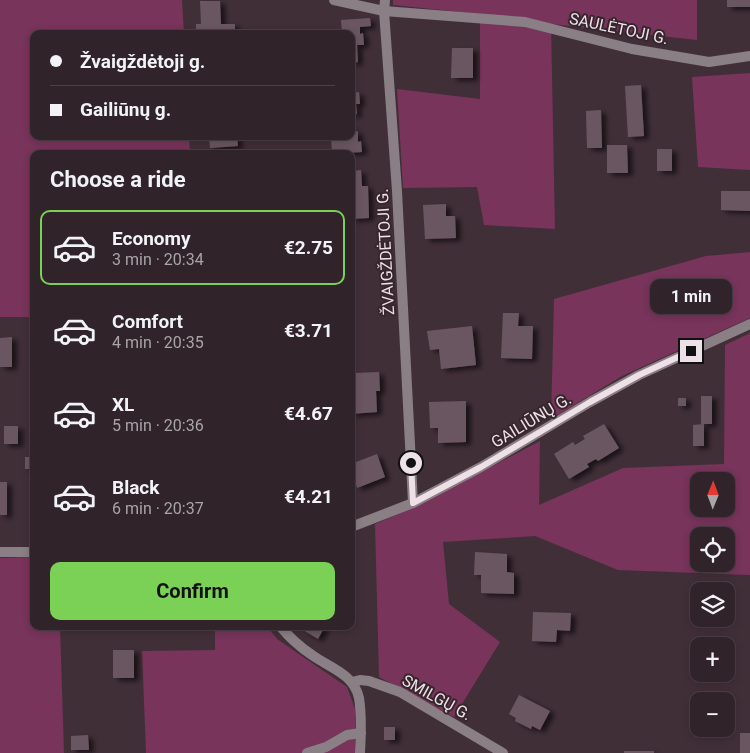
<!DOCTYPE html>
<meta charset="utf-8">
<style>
:root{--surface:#31232a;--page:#3d2f36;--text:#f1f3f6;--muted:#a8a4a8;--line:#4c4047;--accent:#7ad156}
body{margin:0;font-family:Roboto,sans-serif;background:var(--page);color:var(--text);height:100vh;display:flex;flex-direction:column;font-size:19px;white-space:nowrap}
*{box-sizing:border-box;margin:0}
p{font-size:16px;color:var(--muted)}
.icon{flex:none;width:28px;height:28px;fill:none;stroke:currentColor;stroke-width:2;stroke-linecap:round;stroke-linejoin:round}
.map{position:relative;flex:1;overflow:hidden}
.details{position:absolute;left:30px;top:150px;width:325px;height:480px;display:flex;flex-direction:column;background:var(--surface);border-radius:10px;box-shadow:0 2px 8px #0003,0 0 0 1px var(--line)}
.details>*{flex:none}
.banner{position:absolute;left:30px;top:30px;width:325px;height:110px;border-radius:10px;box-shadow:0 2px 8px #0003,0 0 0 1px var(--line);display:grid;align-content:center;height:110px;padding:0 20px;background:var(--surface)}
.needle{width:32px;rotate:1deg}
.fabs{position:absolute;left:690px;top:472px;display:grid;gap:10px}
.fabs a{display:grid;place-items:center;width:45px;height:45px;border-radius:10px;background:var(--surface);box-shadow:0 2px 8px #0003,0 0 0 1px var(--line);font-size:25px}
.end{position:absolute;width:22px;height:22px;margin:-11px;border:6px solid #ede1e7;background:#111;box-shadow:0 0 0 2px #111}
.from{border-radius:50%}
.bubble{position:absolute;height:35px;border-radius:10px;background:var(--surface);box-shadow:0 2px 8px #0003,0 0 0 1px var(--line);font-size:16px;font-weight:700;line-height:35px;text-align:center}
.banner b{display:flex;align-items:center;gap:18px;height:48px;font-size:19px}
.banner b+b{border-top:1px solid var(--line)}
.banner i{width:12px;height:12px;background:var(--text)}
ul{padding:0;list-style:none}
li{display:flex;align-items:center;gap:15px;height:75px;margin:0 10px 8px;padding:0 10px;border:2px solid transparent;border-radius:10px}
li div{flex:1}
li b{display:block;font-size:19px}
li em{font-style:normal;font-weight:700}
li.selected{border-color:var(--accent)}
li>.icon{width:45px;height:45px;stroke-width:1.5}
h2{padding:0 20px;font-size:22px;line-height:60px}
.cta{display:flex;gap:10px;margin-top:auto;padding:10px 20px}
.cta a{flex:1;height:58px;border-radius:10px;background:var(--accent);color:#111;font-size:20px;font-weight:700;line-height:58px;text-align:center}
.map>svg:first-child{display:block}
.green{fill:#78345b;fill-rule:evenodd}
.building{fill:#6b5760;filter:url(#shadow)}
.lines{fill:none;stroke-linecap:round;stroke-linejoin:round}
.minor{stroke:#897f84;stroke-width:10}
.route{stroke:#ede1e7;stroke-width:6}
.labels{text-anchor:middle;stroke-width:4;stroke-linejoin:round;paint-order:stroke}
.street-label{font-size:16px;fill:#ede1e7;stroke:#37262e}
</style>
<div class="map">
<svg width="750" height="753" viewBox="0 0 750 753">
<defs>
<filter id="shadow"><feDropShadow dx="5" dy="3" stdDeviation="2.5" flood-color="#0009"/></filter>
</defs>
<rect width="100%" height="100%" fill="#412f38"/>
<g class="green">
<path d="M0,0H182L184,34H34V136H189L190,154H154L129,151L128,154H34V317H0Z"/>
<path d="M393,0H697V40L551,24L555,229L484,225L477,187L403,188L397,89L480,99V14L393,5Z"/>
<path d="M750,73V170L698,167L692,77Z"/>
<path d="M750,252V318L622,376L551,419L554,299L706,256Z"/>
<path d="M750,333V575L618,570L535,536L443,542L449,604L500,642L454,717L379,677L375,524L413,508L540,441L539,505L623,468L724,464L725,345ZM699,481H726V509H699ZM699,536H726V564H699Z"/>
<path d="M34,557V626H60L64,753H0V558Z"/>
<path d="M215,626H267L277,639L347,687L355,709V753H146L142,651L215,650Z"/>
</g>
<g class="building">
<rect x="727" y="0" width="23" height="7"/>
<path d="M200,1H220L221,24H235V34H196V24H201Z"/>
<path d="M370,18L371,26L360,27V34L363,33L364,45H357L358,62L351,63V34H342L341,20Z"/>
<path d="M452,48H473V78H451Z"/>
<path d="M641,85L644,136L628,137L625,86Z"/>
<path d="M359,92L360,104H356L357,114L351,115V93Z"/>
<path d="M601,110L602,148H587L586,111Z"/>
<path d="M351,127H353V132L358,131V142L361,141L362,152L332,154L331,136H351Z"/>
<path d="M209,136H237L238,146L210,148Z"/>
<path d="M607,145H627L628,173H607Z"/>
<rect x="657" y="149" width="15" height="22"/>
<path d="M361,170L362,186H368L369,218L351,219V171Z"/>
<path d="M721,191H750V211L721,210Z"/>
<path d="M446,204V216H455L456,238L425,239L423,205Z"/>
<path d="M503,313H519L518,326H533L532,359L501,358Z"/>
<path d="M472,326L476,365L441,369L439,349L430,350L427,331Z"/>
<path d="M12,337V367H0V338Z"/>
<path d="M379,372L380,391H376L377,412L351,414V387H356L355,373Z"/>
<rect x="701" y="396" width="11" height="28"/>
<rect x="678" y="398" width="8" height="8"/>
<path d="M466,401V442L438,443V428H430L429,402Z"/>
<path d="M604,424L619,448L598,461L596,459L587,464L589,467L569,479L554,454L573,442L575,445L585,439L583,436Z"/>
<path d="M704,424V446H693V425Z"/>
<rect x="4" y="426" width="14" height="18"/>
<path d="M31,445H34V469H25V457H31Z"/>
<path d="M377,454L385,477L357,488L355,481L351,482V464Z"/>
<rect x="0" y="482" width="7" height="33"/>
<path d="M475,552L507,554V572L514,573V594L481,593V575H474Z"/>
<path d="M533,612L571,613L570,631L557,630L556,642L532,641Z"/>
<path d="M306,626H321L324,628L318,639L303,630Z"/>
<rect x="113" y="650" width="21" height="28"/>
<path d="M519,695L550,711L540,730L532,726L531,729L515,721L516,718L509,714Z"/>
<rect x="384" y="727" width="11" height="13"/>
<rect x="740" y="733" width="10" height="20"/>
<path d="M88,735L89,750H71V736Z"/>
<rect x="624" y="751" width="30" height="2"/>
</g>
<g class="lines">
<g class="minor">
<path d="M334,0L384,11L525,22L632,49L709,62L750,56"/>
<path d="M385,0L384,11L397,191L413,503"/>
<path d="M351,527L413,503L481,467L590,402L639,375L750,324"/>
<path d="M0,552H34"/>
<path d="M280,626C289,637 300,647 312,655C330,668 354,674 359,698C362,716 361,735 360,753"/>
<path d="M352,682L360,680L369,681L400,692L503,753"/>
<path d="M307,753L326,747L347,735L361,733"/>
</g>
</g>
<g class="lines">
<path class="route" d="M411,463L413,503L481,467L590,402L639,375L691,351"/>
</g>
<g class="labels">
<g class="street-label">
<text transform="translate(619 28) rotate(12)" y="6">SAULĖTOJI G.</text>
<text transform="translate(385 252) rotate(-93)" y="6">ŽVAIGŽDĖTOJI G.</text>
<text transform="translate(531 420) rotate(-31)" y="6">GAILIŪNŲ G.</text>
<text transform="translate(437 697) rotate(29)" y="6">SMILGŲ G.</text>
</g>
</g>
</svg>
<div class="fabs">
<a><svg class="needle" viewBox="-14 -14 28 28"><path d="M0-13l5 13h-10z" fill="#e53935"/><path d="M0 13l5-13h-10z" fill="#a8a4a8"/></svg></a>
<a><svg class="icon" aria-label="locate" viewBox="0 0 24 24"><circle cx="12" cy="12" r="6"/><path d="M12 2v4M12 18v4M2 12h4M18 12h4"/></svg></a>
<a><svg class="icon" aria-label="layers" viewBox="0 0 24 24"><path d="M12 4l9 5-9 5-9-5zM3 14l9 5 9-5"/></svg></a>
<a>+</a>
<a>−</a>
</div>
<i class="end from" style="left:411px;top:463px"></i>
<i class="end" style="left:691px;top:351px"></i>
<div class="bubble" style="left:650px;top:279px;width:82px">1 min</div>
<div class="banner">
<b><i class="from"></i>Žvaigždėtoji g.</b>
<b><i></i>Gailiūnų g.</b>
</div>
<section class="details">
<h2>Choose a ride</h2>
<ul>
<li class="selected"><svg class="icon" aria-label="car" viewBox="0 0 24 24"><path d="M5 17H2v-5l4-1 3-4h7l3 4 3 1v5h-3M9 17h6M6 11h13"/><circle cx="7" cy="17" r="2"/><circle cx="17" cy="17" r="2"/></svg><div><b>Economy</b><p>3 min · 20:34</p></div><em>€2.75</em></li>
<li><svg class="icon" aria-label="car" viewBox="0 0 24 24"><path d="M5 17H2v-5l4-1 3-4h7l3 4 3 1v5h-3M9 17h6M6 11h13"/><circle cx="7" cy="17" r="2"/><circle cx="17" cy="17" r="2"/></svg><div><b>Comfort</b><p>4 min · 20:35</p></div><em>€3.71</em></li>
<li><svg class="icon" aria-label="car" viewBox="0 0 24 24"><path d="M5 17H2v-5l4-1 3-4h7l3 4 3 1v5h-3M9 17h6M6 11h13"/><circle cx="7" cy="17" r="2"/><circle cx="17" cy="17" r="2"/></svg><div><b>XL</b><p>5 min · 20:36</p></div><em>€4.67</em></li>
<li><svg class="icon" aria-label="car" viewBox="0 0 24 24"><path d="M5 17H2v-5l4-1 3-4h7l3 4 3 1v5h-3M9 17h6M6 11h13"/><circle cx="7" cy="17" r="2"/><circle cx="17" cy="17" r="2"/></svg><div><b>Black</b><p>6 min · 20:37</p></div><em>€4.21</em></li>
</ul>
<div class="cta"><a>Confirm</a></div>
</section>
</div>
